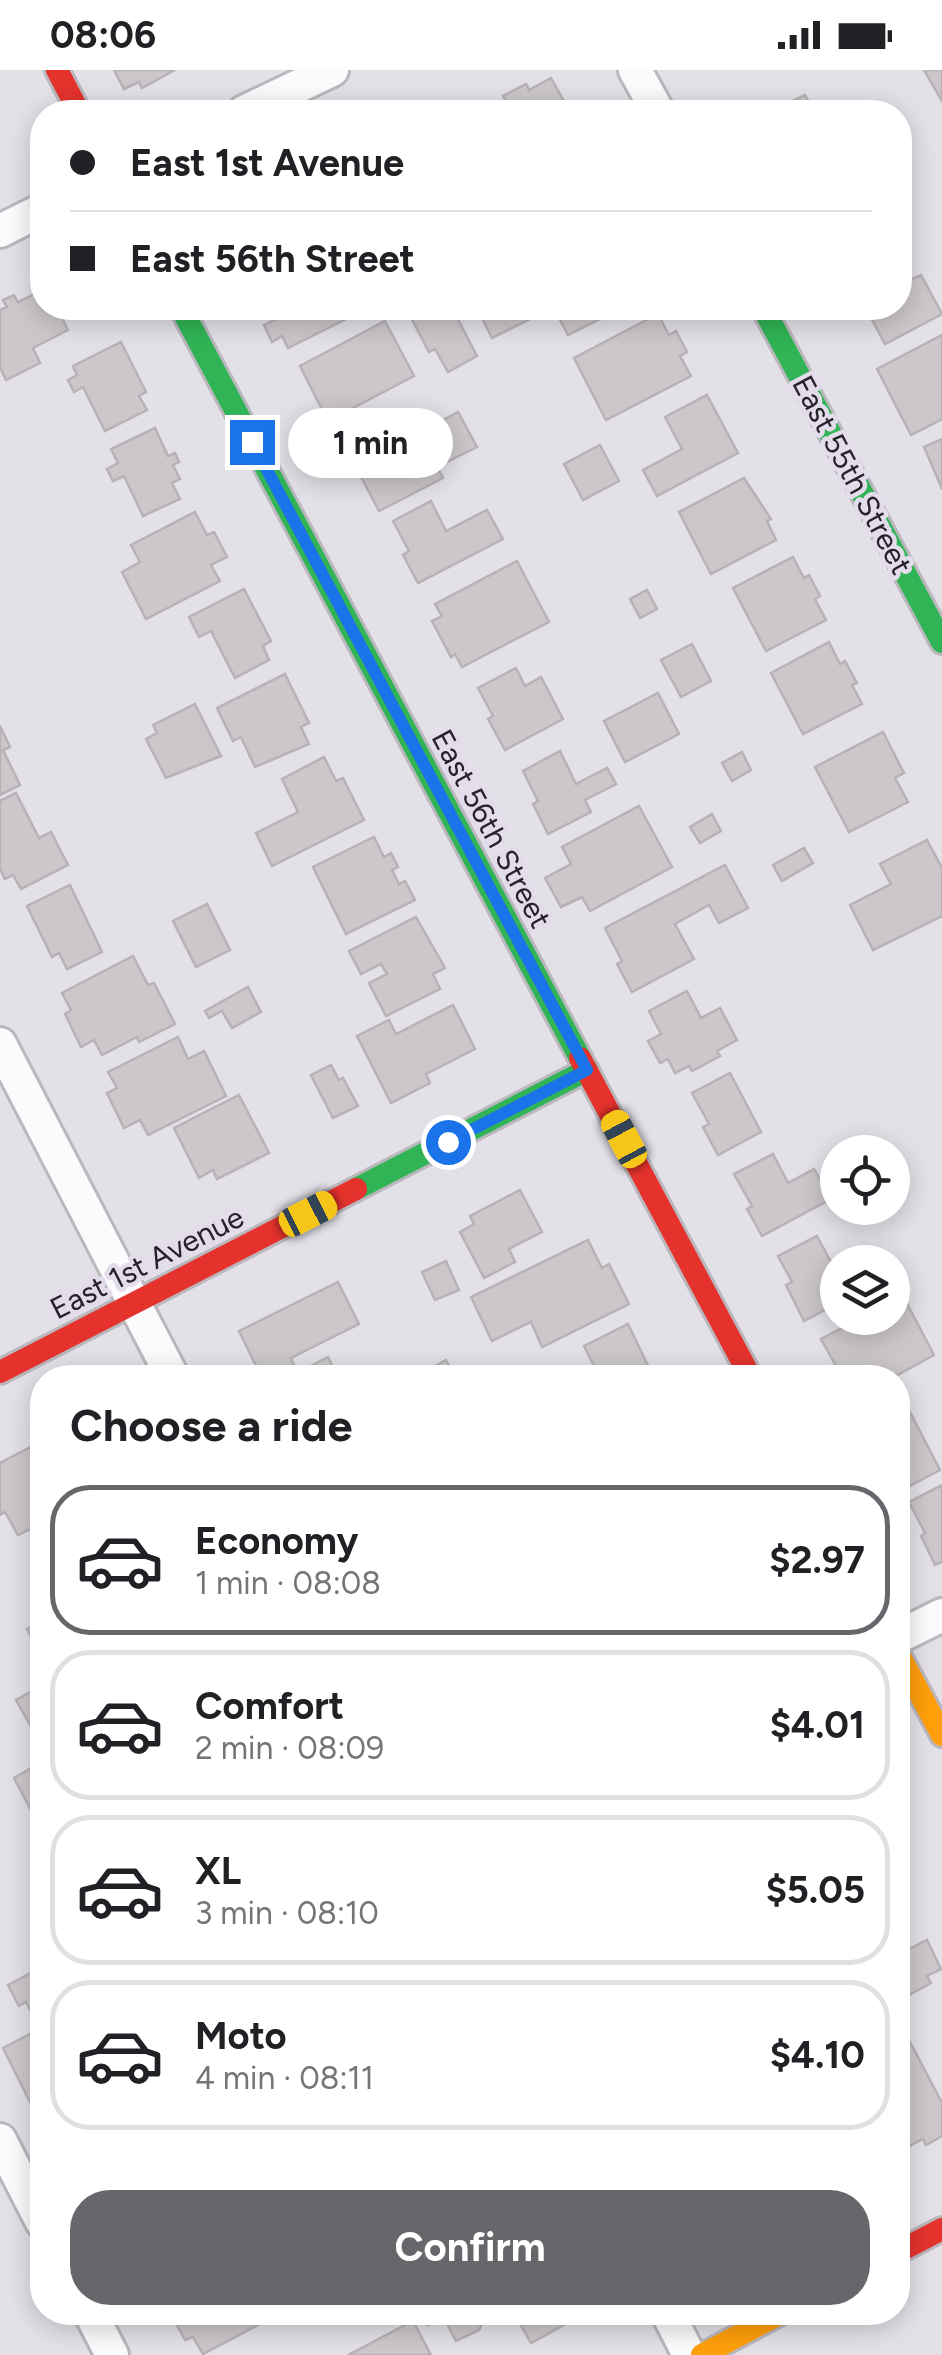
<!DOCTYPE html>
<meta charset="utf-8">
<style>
:root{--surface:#fff;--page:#f2f2f2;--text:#202124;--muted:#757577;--line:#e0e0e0;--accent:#68656b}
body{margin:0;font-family:Figtree,sans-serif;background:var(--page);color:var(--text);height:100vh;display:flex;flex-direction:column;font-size:38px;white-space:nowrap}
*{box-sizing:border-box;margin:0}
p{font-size:32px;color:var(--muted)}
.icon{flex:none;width:55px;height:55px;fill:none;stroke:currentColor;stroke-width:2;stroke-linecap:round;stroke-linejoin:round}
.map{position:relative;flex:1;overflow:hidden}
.side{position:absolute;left:30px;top:1295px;width:880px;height:960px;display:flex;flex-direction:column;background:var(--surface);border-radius:40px;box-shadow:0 5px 25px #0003}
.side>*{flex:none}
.guide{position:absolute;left:30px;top:30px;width:882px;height:220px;border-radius:40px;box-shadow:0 5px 25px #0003;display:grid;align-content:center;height:220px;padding:0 40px;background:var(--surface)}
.fabs{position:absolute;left:820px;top:1065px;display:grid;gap:20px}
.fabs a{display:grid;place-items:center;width:90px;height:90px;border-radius:50%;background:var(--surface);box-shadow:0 5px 25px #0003;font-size:50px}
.end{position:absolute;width:45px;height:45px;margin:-22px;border:12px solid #1a73e8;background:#fff;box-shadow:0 0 0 5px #fff}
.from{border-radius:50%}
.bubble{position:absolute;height:70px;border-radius:35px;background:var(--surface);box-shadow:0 5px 25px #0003;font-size:32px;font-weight:700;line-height:70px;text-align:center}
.car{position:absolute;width:30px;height:60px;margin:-30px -15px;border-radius:12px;box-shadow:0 0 8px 2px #0007;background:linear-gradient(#f5c518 24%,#345 0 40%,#f5c518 0 76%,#345 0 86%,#f5c518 0)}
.guide b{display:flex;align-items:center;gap:35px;height:95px;font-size:38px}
.guide b+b{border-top:2px solid var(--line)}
.guide i{width:25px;height:25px;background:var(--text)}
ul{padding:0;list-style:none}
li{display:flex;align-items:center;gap:30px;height:150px;margin:0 20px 15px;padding:0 20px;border:5px solid var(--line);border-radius:40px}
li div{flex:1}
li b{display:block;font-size:38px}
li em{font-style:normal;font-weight:700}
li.active{border-color:var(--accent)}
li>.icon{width:90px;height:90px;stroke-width:1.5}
h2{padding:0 40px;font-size:45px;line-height:120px}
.button{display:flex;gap:20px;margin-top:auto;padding:20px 40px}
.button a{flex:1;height:115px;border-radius:40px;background:var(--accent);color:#fff;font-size:40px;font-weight:700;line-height:115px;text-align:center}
.status{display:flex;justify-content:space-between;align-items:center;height:70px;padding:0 50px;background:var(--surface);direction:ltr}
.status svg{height:28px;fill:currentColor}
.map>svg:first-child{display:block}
.building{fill:#ccc7ca;stroke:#b7b2b6;stroke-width:2.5}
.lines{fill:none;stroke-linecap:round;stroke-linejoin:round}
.street-casing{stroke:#bab7bd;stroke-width:38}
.fast-casing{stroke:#bab7bd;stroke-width:28}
.slow-casing{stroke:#bab7bd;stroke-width:28}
.jam-casing{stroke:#bab7bd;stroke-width:28}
.street{stroke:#fbfafc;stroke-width:32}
.fast{stroke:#30b455;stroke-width:22}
.slow{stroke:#ff9f0a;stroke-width:22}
.jam{stroke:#e5322d;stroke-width:22}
.route{stroke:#1a73e8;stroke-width:12}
.labels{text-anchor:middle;stroke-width:9;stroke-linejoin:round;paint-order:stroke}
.street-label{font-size:30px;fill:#252328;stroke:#e2dceb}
</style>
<div class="status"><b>08:06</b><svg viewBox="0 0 49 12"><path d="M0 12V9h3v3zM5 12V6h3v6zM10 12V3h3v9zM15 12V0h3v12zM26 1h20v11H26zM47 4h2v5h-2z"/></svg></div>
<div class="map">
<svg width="942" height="2285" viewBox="0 0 942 2285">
<rect width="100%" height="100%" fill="#e3e0e8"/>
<g class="building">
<path d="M114,0H175L142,18L139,12L124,19Z"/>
<path d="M924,0H942V31Z"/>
<path d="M551,8L570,42H486L506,31L503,26L526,14L529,20Z"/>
<path d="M805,25L814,42H770Z"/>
<path d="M921,205L942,244L885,274L869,244L862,248L856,238H900V214Z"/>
<path d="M42,220V238H57L68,260L33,278L40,293L6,310L0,297V240L7,237L3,230L14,225L18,232Z"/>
<path d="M267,238H350L354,245L288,278L282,266L272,272L264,255L274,250Z"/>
<path d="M406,238H452L477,286L448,302L435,279L429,282Z"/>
<path d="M483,238H537L540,244L492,268L478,240Z"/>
<path d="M570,238H622L568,265L557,244Z"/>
<path d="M658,244L669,265L676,261L687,282L680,286L691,306L606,350L574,288Z"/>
<path d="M385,251L414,306L328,351L300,296Z"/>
<path d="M942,265V349L911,365L877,299Z"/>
<path d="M121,272L146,322L139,326L147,340L105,361L83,317L74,322L68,310L77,305L73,296Z"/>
<path d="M707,325L738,383L657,426L643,400L682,379L665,347Z"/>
<path d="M458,342L477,377L437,397L443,408L379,441L360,405L366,402L351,373L406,344L417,364Z"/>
<path d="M155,358L168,386L175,383L179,392L173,395L180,409L172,413L180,429L143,446L124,406L113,411L107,399L118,393L111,379Z"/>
<path d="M942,369V419L924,377Z"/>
<path d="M600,375L619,411L583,430L564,394Z"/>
<path d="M744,408L771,449L767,451L776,470L711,504L679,442Z"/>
<path d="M431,431L446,461L487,440L503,469L418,513L403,485L409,481L393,451Z"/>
<path d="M195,442L207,465L214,462L227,487L211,495L220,511L146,549L122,502L140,492L131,475Z"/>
<path d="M793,487L804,508L809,505L820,526L815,529L826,550L766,581L733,518Z"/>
<path d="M517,491L549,552L462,597L455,584L451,587L432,551L442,546L435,534Z"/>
<path d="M244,519L271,571L263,576L269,590L235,608L211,561L199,567L189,547Z"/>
<path d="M647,520L657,539L640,548L630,529Z"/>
<path d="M829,572L840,594L845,591L857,613L852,615L862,634L803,664L771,603Z"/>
<path d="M692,574L711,611L681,627L661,590Z"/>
<path d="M516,598L525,616L541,607L563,649L505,680L488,649L493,646L478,618Z"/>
<path d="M285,604L309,653L301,657L309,674L255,697L241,667L233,671L217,638Z"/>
<path d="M658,623L679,664L625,692L604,651Z"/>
<path d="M195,634L221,686L166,708L146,669L157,663L153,655Z"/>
<path d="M0,656L10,677L3,680L20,715L0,725Z"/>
<path d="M883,662L904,703L895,708L908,732L849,762L815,697Z"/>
<path d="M560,681L576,714L607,698L616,714L585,730L591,742L548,764L533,734L538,731L523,701Z"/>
<path d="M742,682L751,700L732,711L722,693Z"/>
<path d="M324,687L336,711L343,708L364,750L272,796L256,763L298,742L282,709Z"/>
<path d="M16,723L39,768L51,762L68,795L21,819L13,805L5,809L0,799V731Z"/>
<path d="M639,736L672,797L590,841L582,827L561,837L545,808L571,794L562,777Z"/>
<path d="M712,744L721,761L700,773L690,757Z"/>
<path d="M374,767L384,787L391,783L398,797L392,800L399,814L405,811L415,830L346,864L313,797Z"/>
<path d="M927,770L942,798V846L873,880L850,835L891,814L880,794Z"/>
<path d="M804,778L813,793L782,811L773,795Z"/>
<path d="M725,795L748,838L719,853L709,835L675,854L694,889L632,922L617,894L622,891L605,858Z"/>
<path d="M70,815L102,882L67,899L59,883L52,887L27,836Z"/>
<path d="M207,834L230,880L196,897L173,851Z"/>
<path d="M416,847L445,898L433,904L440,919L386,946L369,913L387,904L381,894L361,904L349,881Z"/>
<path d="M133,886L148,915L154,913L175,954L139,972L137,967L102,985L94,970L81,977L65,944L71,940L62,923Z"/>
<path d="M248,917L261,942L232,958L222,941L209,948L205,941Z"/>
<path d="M687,921L701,948L720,938L737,970L717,981L720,986L692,1001L689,996L675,1003L668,989L660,993L648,971L661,964L649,941Z"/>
<path d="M453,935L475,979L426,1004L430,1013L391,1033L357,966L389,950L396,964Z"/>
<path d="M178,967L188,989L204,981L226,1026L148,1065L140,1050L124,1058L107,1023L117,1018L108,1002Z"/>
<path d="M331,995L339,1010L343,1008L358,1036L333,1048L311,1005Z"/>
<path d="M730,1003L761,1062L718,1085L703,1057L709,1054L692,1023Z"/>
<path d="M239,1025L269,1083L217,1109L213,1100L199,1108L174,1058Z"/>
<path d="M773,1084L788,1113L814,1099L831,1129L762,1166L747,1139L752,1136L734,1104Z"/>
<path d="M520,1120L542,1162L509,1179L515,1192L484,1208L460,1162L474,1154L470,1146Z"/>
<path d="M817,1166L838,1205V1233L804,1251L786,1215L792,1212L778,1186Z"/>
<path d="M588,1170L602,1198L609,1194L629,1234L542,1277L531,1252L492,1271L471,1227Z"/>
<path d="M446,1191L459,1220L435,1230L422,1202Z"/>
<path d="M338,1212L359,1254L291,1288L295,1298L276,1308H262L239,1261Z"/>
<path d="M903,1226L934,1285L892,1308H834L831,1301L837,1298L821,1269L861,1248H892V1231Z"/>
<path d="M628,1254L654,1308H600L584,1276Z"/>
<path d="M328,1287L338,1308H288Z"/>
<path d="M446,1290L456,1308H434L430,1299Z"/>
<path d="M898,1319L940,1400L898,1422Z"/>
<path d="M42,1371V1453L18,1465L5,1442L0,1445V1393Z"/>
<path d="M942,1415V1492L935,1495L921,1466L925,1463L909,1432Z"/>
<path d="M42,1550V1588L27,1559Z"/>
<path d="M36,1619L42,1630V1648L30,1655L16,1630Z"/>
<path d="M42,1692V1761L14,1708Z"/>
<path d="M898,1867L905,1881L927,1870L941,1899L927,1906L931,1913L898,1931Z"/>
<path d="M42,1897V1949L36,1952L26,1932L19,1936L8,1915Z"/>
<path d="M36,1961L39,1968L42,1966V2026L30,2032L3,1978Z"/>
<path d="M909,1970L942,2033V2066L926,2075L923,2069L898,2082V1976Z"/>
<path d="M179,2242H274L275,2246L203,2284L193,2267L185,2270L172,2246Z"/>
<path d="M423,2242H485L486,2245L479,2260L456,2271L444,2248L428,2255Z"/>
<path d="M566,2242L571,2251L531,2273L514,2243Z"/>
<path d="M413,2251L431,2285H348Z"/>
</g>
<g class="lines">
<g class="street-casing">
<g id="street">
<path d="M635,0L658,42"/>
<path d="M244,42L332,0"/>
<path d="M0,161L42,140"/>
<path d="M0,974L173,1308"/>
<path d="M898,1567L942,1545"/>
<path d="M0,2070L42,2152"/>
<path d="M90,2242L112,2285"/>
<path d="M667,2242L689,2285"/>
</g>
</g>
<g class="fast-casing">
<g id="fast">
<path d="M181,238L580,988"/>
<path d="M763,238L942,572"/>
<path d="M356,1119L587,1000"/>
</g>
</g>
<g class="slow-casing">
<g id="slow">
<path d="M898,1583L942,1665"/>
<path d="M702,2285L783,2242"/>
</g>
</g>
<g class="jam-casing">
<g id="jam">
<path d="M57,0L79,42"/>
<path d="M580,988L751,1308"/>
<path d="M0,1302L356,1119"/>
<path d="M898,2182L942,2159"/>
</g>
</g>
<use href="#street" class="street"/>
<use href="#fast" class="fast"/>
<use href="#slow" class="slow"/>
<use href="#jam" class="jam"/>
</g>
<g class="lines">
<path class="route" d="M252,372L587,1000L448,1072"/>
</g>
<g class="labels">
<g class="street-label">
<text transform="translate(852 405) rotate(62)" y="10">East 55th Street</text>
<text transform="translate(491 759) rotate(62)" y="10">East 56th Street</text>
<text transform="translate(147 1193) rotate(-27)" y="10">East 1st Avenue</text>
</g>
</g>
</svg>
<div class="fabs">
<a><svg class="icon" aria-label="locate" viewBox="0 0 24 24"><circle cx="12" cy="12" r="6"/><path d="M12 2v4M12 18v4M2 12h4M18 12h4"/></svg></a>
<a><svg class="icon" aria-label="layers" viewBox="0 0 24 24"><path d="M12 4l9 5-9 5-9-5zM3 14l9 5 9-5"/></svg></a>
</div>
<i class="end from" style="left:448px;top:1072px"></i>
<i class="end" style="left:252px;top:372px"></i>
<div class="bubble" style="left:288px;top:338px;width:165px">1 min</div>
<i class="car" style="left:624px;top:1069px;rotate:332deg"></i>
<i class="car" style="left:308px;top:1144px;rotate:63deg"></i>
<div class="guide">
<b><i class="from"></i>East 1st Avenue</b>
<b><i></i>East 56th Street</b>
</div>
<section class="side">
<h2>Choose a ride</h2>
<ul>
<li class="active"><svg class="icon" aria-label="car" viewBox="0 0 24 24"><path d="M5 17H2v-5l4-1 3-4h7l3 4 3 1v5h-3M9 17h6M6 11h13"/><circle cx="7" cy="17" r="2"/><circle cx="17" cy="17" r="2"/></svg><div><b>Economy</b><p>1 min · 08:08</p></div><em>$2.97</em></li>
<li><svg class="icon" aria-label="car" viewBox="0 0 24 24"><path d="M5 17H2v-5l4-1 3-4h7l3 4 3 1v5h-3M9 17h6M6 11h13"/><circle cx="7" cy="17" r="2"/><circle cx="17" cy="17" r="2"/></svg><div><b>Comfort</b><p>2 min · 08:09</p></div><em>$4.01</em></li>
<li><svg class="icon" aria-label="car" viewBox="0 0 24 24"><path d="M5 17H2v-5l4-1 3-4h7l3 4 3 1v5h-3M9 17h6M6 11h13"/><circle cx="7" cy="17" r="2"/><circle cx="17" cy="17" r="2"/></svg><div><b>XL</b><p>3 min · 08:10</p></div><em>$5.05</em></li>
<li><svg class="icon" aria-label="car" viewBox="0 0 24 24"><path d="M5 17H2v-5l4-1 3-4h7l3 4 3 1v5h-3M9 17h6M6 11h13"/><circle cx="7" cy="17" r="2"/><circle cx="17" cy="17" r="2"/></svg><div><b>Moto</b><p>4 min · 08:11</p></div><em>$4.10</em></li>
</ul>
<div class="button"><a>Confirm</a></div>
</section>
</div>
